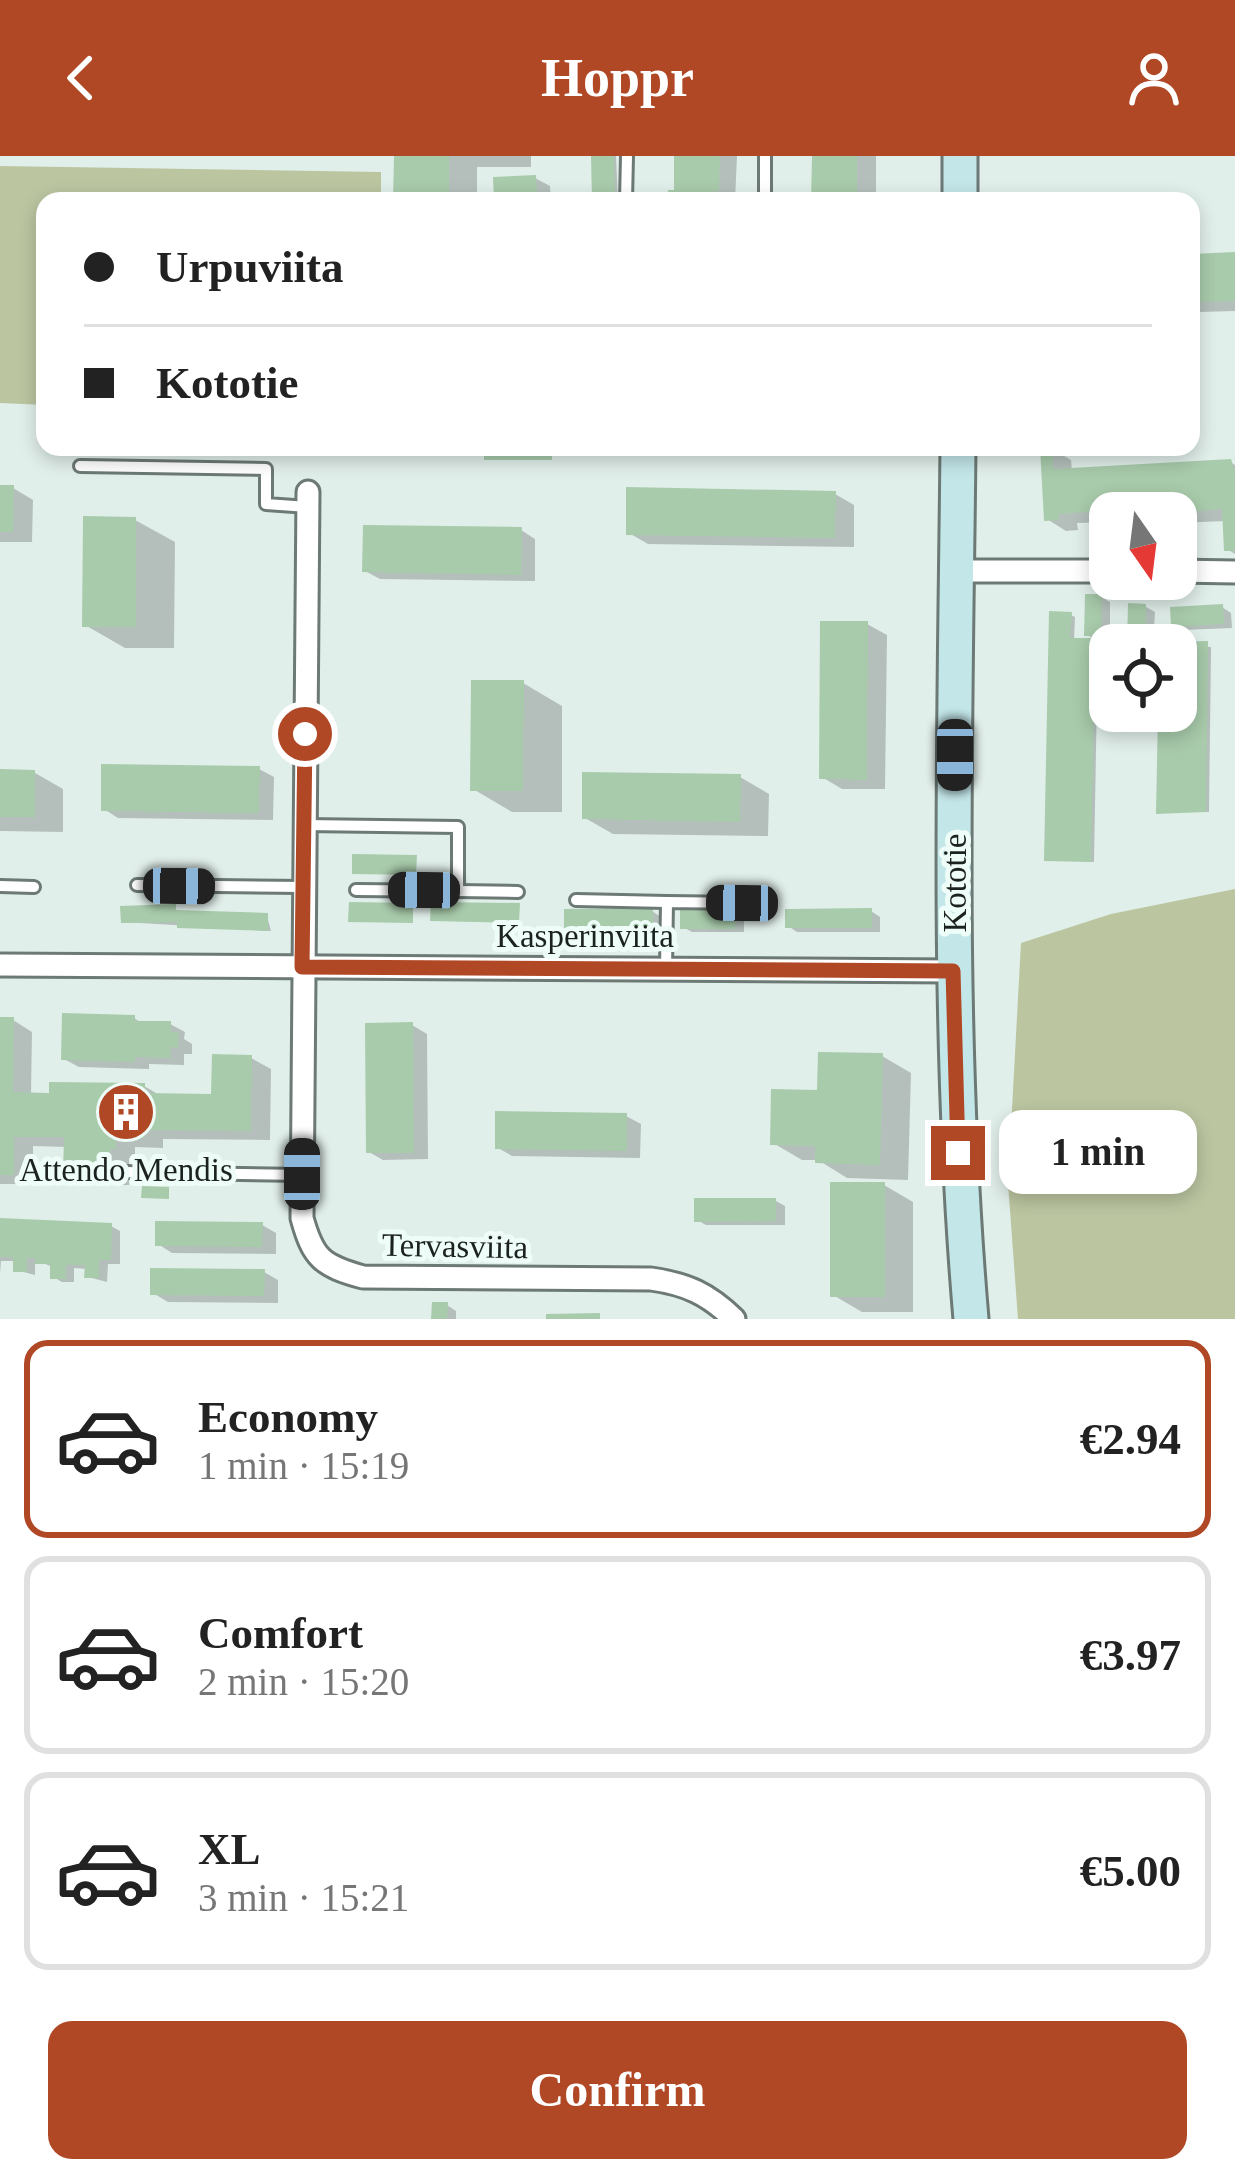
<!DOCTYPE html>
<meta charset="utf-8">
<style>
:root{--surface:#fff;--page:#f2f2f2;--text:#222;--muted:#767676;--line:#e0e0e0;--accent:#b04826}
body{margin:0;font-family:Georgia,serif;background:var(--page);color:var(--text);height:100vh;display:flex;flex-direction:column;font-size:45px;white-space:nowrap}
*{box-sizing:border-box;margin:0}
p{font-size:39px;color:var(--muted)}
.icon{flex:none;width:66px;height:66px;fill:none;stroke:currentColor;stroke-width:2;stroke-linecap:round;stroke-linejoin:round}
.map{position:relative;height:1163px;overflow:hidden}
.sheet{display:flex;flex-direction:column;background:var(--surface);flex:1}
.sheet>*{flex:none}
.banner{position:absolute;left:36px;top:36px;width:1164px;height:264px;border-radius:24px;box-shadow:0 6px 18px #0003;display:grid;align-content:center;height:264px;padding:0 48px;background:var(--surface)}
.needle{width:78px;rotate:166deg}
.controls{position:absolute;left:1089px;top:336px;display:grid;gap:24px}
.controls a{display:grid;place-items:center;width:108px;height:108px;border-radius:24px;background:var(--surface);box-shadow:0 6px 18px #0003;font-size:60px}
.end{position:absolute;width:54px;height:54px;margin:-27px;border:15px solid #b04826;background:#fff;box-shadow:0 0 0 6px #fff}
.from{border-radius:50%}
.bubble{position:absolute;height:84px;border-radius:24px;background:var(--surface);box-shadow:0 6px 18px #0003;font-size:39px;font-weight:700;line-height:84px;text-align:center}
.car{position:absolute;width:36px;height:72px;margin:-36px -18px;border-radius:15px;box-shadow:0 0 9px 3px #0007;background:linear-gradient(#222 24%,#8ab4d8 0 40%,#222 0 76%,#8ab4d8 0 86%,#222 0)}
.banner b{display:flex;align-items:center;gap:42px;height:114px;font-size:45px}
.banner b+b{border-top:3px solid var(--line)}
.banner i{width:30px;height:30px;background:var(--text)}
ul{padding:21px 0 0;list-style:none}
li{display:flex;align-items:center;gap:36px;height:198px;margin:0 24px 18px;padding:0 24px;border:6px solid var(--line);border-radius:24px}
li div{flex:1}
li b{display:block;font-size:45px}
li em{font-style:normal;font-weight:700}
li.current{border-color:var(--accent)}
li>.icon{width:108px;height:108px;stroke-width:1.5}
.action{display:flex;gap:24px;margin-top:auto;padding:24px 48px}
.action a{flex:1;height:138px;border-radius:24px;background:var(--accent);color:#fff;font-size:48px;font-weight:700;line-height:138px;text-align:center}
header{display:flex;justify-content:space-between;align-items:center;height:156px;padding:0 48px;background:var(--accent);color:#fff;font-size:54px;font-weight:700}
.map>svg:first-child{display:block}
.green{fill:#bbc5a0}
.shadow{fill:#0003}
.building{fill:#a8cbab}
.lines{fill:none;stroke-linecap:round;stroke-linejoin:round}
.lane-casing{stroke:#6c7975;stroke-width:16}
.street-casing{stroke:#6c7975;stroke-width:27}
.secondary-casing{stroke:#6c7975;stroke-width:39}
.lane{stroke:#fff;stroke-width:10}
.street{stroke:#fff;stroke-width:21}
.secondary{stroke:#c3e6e9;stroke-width:33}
.route{stroke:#b04826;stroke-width:15}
.labels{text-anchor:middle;stroke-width:10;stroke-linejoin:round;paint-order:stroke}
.street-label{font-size:33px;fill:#1c2220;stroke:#eefdf8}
.poi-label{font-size:33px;fill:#1c2220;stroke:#eefdf8}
</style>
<header><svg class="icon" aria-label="back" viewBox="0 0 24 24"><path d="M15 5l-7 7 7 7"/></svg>Hoppr<svg class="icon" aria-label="person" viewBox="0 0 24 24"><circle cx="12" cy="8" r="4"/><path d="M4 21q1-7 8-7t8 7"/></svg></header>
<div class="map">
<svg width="1235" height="1163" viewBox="0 0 1235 1163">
<rect width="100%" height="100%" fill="#e1efea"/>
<g class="green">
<path d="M0,10L381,16V45H45V249L0,247Z"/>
<path d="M1235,733V1163H1018L1008,1027L1021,787L1111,758Z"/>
</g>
<g class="shadow">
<path d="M396,0H531V11H477V45H396Z"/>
<path d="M594,0H616L618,45H595Z"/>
<path d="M677,0H737L735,45H670L677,37Z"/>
<path d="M815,0H876V45H805H814Z"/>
<path d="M535,22L550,30L551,45H497Z"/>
<path d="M1191,98L1235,99V155L1200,156L1191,151Z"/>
<path d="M1052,293L1071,304L1072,315L1230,306L1235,309V398L1227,393L1226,365L1176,367V357H1110V366L1077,367L1078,374L1066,375L1047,363Z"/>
<path d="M0,332H13L33,344L32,386H0Z"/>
<path d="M835,338L854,349V391L648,388L629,377Z"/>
<path d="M135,364L175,386L174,492H125L85,469Z"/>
<path d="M521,374L535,383V425L380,423L365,415Z"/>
<path d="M1101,441L1110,446V484L1098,485L1087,479Z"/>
<path d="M1146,451L1155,456L1153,489H1130Z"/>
<path d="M1222,451L1231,457L1232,472L1183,474L1174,469Z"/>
<path d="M1071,459L1075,461L1074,485H1098L1094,706L1047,703Z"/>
<path d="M867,468L887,479L885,633H842L822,621Z"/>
<path d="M1176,489L1211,491L1209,656H1159L1161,555H1176Z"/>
<path d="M523,527L562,550V656H512L473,633Z"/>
<path d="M259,613L274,621L273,664L118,662L104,653Z"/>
<path d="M0,616L35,617L63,633V676L0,675Z"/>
<path d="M740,621L769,638L768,680L613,678L585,662Z"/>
<path d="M175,752L179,757L267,760L271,775L124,766Z"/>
<path d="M652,755L661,761V776H576L567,771Z"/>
<path d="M871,755L880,761V776H797L788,770Z"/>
<path d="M735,756L744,761V776H692L683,771Z"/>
<path d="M134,862L143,868H170L185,876L184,883L192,888V898H184V909L149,908V913L79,911L64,903Z"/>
<path d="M0,864H13L32,876L31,939L144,930L161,940L214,941L251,902L271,913L270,984L163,983V992L135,991V1003L129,1002V1029H86L66,1017L67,991L33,990V1028H0Z"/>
<path d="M412,869L427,878L428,1003L383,1004L369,996Z"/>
<path d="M882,900L911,917L908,1024L847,1022L818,1004H802L773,987L820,937Z"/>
<path d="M626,960L641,968L640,1002L512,1000L498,992Z"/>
<path d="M884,1029L913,1046V1156H862L833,1139Z"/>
<path d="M776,1045L785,1050V1069H706L697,1064Z"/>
<path d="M0,1066L111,1070L120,1075V1108H108L107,1126L88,1121V1113L74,1112V1126H62L53,1121V1111L35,1104V1119L16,1114V1105H1L0,1118Z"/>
<path d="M262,1069L276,1077V1098L172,1097L158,1088Z"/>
<path d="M264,1116L278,1124V1147L168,1146L153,1137Z"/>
<path d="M447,1149L456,1155V1163H434Z"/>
</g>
<g class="building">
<path d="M394,0H449V45H393Z"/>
<path d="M591,0H614L615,45H592Z"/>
<path d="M674,0H720L719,35H713V45H667L668,34H674Z"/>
<path d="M812,0H857V42L811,45Z"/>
<path d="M536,19L537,45H494L493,21Z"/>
<path d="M1235,96V145L1191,146V98Z"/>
<rect x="59" y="291" width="55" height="5"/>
<rect x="141" y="291" width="55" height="5"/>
<rect x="225" y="291" width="55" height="7"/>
<rect x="484" y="291" width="68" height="13"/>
<path d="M1040,291H1052L1053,313L1231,303L1235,316V395H1224L1222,353L1179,357L1118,354L1059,358V364L1044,365Z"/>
<path d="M0,329H14L13,376H0Z"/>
<path d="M626,331L836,335L835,382L626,379Z"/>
<path d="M83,360L136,361V471H82Z"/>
<path d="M363,369L522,371L521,419L362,416Z"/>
<path d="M1085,438H1102L1101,480H1084Z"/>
<path d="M1128,447L1146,448L1145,489H1127Z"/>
<path d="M1223,448L1224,468L1171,471L1170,451Z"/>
<path d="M1049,455L1072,456L1070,482H1095L1091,706L1044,705Z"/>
<path d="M820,465H868L867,624L819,623Z"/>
<path d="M1208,485L1206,656L1156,658L1158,555H1176V486Z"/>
<path d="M471,524H524L523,635H470Z"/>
<path d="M101,608L260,610L259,657L101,655Z"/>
<path d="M0,613L35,614V661H0Z"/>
<path d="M582,616L741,618L740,666L582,663Z"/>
<path d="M352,698L417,699L416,719L352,718Z"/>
<path d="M349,746L413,747V767L348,766Z"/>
<path d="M431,746L520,747L519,767L430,765Z"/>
<path d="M176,748V754L268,757V775L177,772V766L121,767L120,750Z"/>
<path d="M653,752V772H564V753Z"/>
<path d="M872,752V772H785V753Z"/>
<rect x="680" y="753" width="55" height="20"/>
<path d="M62,857L135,859V865H171V876H179L178,892L171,891L170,902L135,901V906L61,904Z"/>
<path d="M0,861H14L13,936L49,937V926L145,927V937L211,938L212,898L252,899L251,975L144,974V982H116V993H110V1020L63,1019L64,981H14V1019H0Z"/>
<path d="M413,866L414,997H366L365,867Z"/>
<path d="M818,896L883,897L880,1009L815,1007V990L770,989L771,933L817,934Z"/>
<path d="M495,955L627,957V995L495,993Z"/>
<rect x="830" y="1026" width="55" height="115"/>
<path d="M142,1030L169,1031V1043L141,1042Z"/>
<path d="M694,1042H776V1065L694,1066Z"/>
<path d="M0,1062L112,1067L111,1104H99V1122H84L85,1109H66V1123H50V1108H35V1102H27V1116H13V1101H0Z"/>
<path d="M155,1065L263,1066L262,1091L155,1090Z"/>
<path d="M150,1112L265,1113L264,1140L150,1139Z"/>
<path d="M432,1146H448L447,1163H431Z"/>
<path d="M600,1157V1163H546V1158Z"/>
</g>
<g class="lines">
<g class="lane-casing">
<g id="lane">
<path d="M626,45L627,0"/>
<path d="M765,45V0"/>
<path d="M80,310L266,313V348L308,351"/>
<path d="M304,669L458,671V735L356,734"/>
<path d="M137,729L303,731"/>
<path d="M0,730L34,731"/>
<path d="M458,735L518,736"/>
<path d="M576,744L667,746"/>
<path d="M666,813L667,746L742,747"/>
<path d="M125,1016L302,1019"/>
</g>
</g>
<g class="street-casing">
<g id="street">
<path d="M308,336L302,1062C313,1102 322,1110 363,1121L651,1123C687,1128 708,1138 734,1163"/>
<path d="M956,415H1110"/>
<path d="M1176,415L1235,416"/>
<path d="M0,809L953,815"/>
</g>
</g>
<g class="secondary-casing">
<g id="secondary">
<path d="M960,45V0"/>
<path d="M958,291C955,582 946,873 971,1163"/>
</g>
</g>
<use href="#lane" class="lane"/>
<use href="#street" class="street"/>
<use href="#secondary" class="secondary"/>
</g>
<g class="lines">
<path class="route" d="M305,578L302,811L953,815L958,997"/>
</g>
<defs>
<g id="building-disc" transform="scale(3)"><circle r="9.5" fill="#b04826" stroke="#eefdf8"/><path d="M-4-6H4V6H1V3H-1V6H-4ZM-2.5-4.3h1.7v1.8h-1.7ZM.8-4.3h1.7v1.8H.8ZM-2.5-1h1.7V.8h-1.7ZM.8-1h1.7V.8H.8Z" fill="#fff"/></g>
</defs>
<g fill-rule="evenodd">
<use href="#building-disc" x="126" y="956"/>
</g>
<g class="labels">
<g class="street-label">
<text transform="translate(954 727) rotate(-90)" y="12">Kototie</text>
<text x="585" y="791">Kasperinviita</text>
<text transform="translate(455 1089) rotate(1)" y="12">Tervasviita</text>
</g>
<g class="poi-label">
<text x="126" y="1025">Attendo Mendis</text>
</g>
</g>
</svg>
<div class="controls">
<a><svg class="needle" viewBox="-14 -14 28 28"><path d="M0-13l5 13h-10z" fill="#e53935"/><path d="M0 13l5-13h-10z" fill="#767676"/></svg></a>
<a><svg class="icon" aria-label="locate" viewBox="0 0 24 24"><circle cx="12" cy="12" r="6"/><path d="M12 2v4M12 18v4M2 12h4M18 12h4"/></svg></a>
</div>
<i class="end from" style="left:305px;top:578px"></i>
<i class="end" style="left:958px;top:997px"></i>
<div class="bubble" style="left:999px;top:954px;width:198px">1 min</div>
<i class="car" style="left:955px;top:599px;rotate:180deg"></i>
<i class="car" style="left:179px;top:730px;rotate:91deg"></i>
<i class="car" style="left:424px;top:734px;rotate:271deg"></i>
<i class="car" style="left:742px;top:747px;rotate:271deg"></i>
<i class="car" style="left:302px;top:1018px;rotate:0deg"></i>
<div class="banner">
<b><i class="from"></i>Urpuviita</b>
<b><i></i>Kototie</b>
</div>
</div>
<section class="sheet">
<ul>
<li class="current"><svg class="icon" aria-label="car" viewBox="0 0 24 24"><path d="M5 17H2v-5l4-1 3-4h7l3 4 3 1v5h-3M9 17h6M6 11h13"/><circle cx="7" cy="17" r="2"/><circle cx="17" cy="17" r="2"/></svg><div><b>Economy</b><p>1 min · 15:19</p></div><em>€2.94</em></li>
<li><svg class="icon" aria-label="car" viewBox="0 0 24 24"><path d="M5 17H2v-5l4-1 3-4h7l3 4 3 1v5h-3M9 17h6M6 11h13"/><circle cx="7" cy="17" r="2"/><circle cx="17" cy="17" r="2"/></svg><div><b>Comfort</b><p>2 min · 15:20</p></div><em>€3.97</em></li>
<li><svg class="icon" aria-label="car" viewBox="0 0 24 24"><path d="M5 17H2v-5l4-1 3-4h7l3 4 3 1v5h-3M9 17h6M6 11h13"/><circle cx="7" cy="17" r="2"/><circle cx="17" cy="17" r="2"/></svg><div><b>XL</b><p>3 min · 15:21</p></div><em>€5.00</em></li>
</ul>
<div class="action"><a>Confirm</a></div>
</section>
